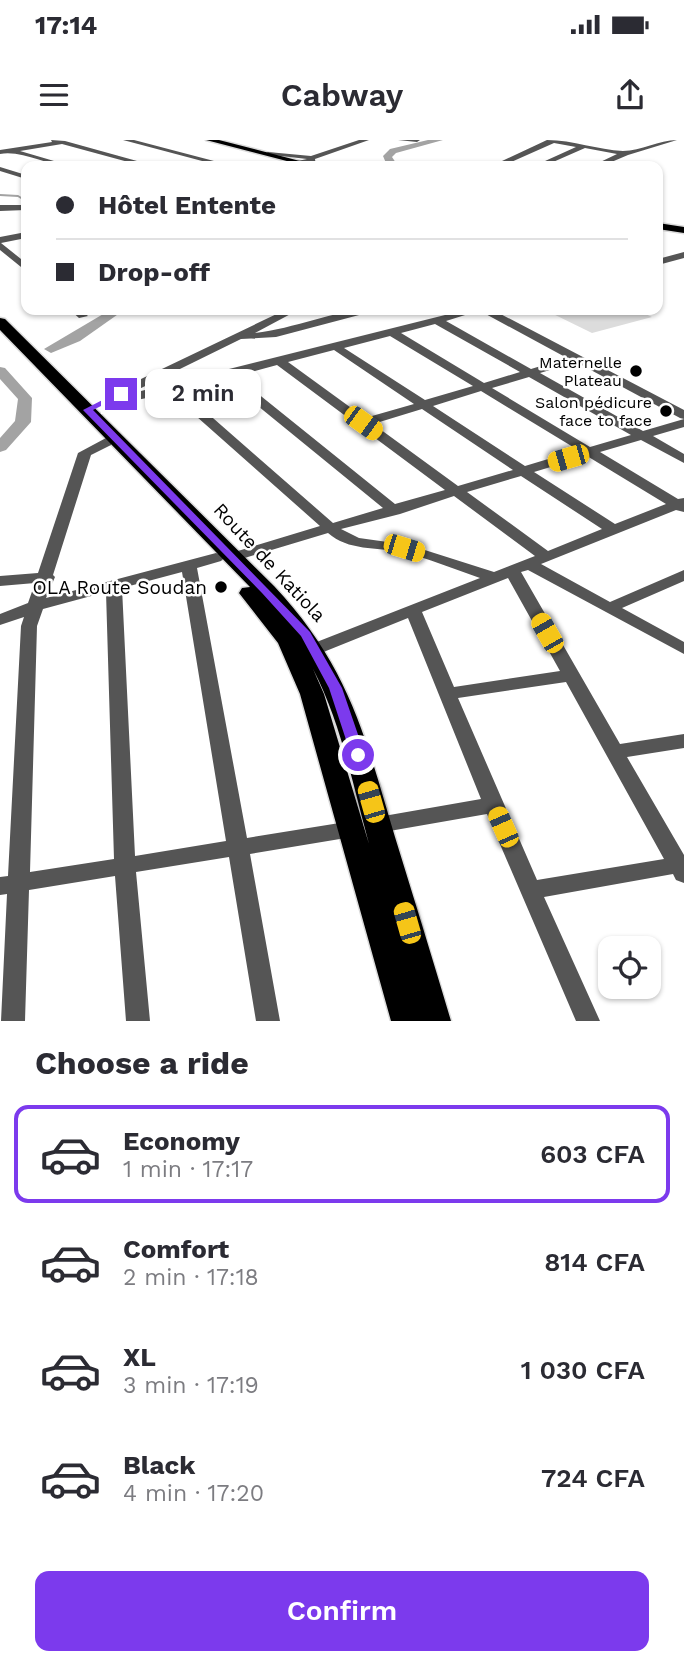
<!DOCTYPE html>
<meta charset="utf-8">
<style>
:root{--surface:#fff;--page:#f2f2f3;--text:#2b2b33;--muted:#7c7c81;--line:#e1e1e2;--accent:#7c3aed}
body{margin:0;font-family:"Work Sans",sans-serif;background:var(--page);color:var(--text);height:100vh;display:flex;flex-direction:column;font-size:26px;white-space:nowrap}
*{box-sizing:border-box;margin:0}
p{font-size:23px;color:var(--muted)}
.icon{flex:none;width:38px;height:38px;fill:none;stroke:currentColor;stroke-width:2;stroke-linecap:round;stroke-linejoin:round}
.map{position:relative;height:881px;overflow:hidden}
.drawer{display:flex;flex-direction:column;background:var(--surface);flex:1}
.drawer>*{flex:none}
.hud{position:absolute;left:21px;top:21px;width:642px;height:154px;border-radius:14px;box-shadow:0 2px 5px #0004;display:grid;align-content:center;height:154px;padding:0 35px;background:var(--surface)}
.buttons{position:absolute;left:598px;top:796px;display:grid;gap:14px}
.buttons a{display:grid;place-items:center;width:63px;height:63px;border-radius:14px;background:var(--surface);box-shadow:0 2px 5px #0004;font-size:35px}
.end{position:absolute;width:32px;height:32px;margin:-16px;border:9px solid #7c3aed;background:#fff;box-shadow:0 0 0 4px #fff}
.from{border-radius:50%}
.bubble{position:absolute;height:49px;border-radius:14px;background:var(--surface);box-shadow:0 2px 5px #0004;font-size:23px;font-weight:600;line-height:49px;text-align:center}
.car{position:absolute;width:21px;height:42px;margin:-21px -10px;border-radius:9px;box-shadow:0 0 5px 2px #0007;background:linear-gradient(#f5c518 24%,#345 0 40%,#f5c518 0 76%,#345 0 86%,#f5c518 0)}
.hud b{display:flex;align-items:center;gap:24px;height:66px;font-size:26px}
.hud b+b{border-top:2px solid var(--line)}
.hud i{width:18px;height:18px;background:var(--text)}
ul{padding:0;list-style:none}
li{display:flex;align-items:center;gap:21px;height:98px;margin:0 14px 10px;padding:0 21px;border:4px solid transparent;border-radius:14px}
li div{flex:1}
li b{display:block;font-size:26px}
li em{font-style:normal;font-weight:600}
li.current{border-color:var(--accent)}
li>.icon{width:63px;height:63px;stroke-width:1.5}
h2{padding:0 35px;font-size:32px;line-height:84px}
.cta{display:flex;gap:14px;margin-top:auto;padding:14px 35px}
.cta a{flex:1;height:80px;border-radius:14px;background:var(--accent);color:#fff;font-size:28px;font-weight:600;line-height:80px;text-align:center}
.status{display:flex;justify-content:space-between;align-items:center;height:49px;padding:0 35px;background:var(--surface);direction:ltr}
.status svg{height:19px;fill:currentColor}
header{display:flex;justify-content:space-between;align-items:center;height:91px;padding:0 35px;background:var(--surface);font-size:32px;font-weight:600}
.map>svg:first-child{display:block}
.green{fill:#dcdcdc}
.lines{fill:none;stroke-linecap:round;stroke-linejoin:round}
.stream{stroke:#a3a3a3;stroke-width:2}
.river{fill:#a3a3a3;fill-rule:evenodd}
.major-casing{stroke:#dbdbdb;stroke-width:3}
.highway-casing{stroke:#dbdbdb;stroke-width:3}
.minor{fill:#555;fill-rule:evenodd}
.major{fill:#000;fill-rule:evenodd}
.highway{fill:#000;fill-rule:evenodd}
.route{fill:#7c3aed}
.poi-dot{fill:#000;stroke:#fff;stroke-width:2.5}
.labels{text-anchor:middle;stroke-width:5;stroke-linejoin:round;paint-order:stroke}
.far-poi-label{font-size:16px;fill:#000;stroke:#fff;text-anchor:end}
.street-label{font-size:19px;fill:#000;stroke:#fff}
.poi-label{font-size:19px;fill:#000;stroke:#fff;text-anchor:end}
</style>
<div class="status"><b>17:14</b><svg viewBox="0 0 49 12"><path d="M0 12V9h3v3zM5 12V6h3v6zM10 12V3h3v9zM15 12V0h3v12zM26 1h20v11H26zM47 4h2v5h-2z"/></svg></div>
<header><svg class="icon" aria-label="menu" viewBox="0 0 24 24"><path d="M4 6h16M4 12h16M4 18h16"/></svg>Cabway<svg class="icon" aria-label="share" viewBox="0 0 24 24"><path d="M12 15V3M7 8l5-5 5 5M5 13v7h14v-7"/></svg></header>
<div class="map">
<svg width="684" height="881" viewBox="0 0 684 881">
<rect width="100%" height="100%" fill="#fff"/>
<path class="green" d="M545,170H637L652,177L592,193Z"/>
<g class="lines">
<path class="stream" d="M0,55L18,56L26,61"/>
<g class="river">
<path d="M428,0H443L396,13L392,17L396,23L393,26H384L386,23L383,16L390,9Z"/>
<path d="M110,170H124L80,201L51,213L44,209Z"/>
<path d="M0,227L5,228L32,258L31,282L6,310L0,312V298L15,281L18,259L0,239Z"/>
</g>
<g class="major-casing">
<g id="major">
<path d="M206,0H219L319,26H306Z"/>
<path d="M658,83L684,87V93L658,89Z"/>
</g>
</g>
<g class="highway-casing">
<path id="highway" d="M0,178L5,179L274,446C349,526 365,596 395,697C414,759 433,820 451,881H391L300,554L278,503L239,453L242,448L250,447L0,190ZM313,529C341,583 353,645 369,704L324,554Z"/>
</g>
<g class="minor">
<path d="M51,0L65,1L155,26H143L62,4L20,11L71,26C46,26 23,10 0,14V10L52,2Z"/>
<path d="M123,0H134L233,26H221Z"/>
<path d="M359,0H369L315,19L316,26H308V22L274,26L307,19L264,14L268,12L311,16Z"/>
<path d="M398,0H420L417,2Z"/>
<path d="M547,0C573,0 598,10 623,11C641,11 659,0 677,0L628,15L602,26H592L617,14L585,8L544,26H534L576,7L554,3L509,23L502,21Z"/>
<path d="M0,27L26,35V39L0,31Z"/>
<path d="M0,65H26V70L0,71Z"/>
<path d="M26,92V98L1,103L26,123V131L0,110V97Z"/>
<path d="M684,112V118L658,125V119Z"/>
<path d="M70,170H81L88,176L79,178Z"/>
<path d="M285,170H298L255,193C296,189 337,168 378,170L276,197L241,199L129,254L465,170H493L684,270V279L680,278L576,222L540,233L643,291L684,279V287L653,296L684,314V323L641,300L600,312L678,359L684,358V372L676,370L541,424L610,462L684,430V441L622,468L684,502V514L528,430L521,432L620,604L684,594V608L627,617L684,715V743L676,740L673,734L544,757L600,881H576L487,674L378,693L371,691L368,685L371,679L378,677L481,659L408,478L321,513H309L306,509L309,505L480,438C454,429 428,418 401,412C377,407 348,411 328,393L238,420H228L225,417L228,414L320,386L170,253L104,267L98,263L120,256L116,253L118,250ZM481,170L482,172L567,218L531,229L446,181ZM435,184L520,232L484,243L401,193ZM390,196L473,246L425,260L344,208ZM334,210L414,264L365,278L288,222ZM277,225L445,350L395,364L236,236ZM529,237L631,295L590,307L492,248ZM225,239L383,368L333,383L181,250ZM481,251L578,310L525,326L433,266ZM422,269L513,330L458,346L373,284ZM587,316L666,364L615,384L534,332ZM521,336L602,389L548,411L467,352ZM454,356L535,416L494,432L409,405L359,398L341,389L400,374ZM508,438L560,531L454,547L422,472ZM566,542L664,719L537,740L458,558Z"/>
<path d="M106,298L112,302L111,305L91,315L53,435L55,437L46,458L216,413L221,415L224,418L221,421L197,428L247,698L352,681L359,683L362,689L359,695L352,697L250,714L280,881H256L229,717L136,732L150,881H126L115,736L29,750L25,881H1L7,754L0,755V737L8,736L21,486L24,477L0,485V474L28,463L35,443L0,446V436L38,433L78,313ZM182,432L226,701L135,716L122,448ZM106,452L114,719L30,732L37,486L43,469Z"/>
</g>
<use href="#major" class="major"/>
<use href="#highway" class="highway"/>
</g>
<path class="route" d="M118,252L125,254L93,270L310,492L342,548L365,615L363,619H353L351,615L329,548L301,496L262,453L83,270Z"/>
<g class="poi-dot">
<circle cx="636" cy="231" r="7"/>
<circle cx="666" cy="271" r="7"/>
<circle cx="221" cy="447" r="7"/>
</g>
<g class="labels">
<g class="far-poi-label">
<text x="622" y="228">Maternelle<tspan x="622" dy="18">Plateau</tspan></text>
<text x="652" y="268">Salon pédicure<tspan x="652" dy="18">face to face</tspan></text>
</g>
<g class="street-label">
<text transform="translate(270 422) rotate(47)" y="7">Route de Katiola</text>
</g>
<g class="poi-label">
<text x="207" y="454">OLA Route Soudan</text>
</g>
</g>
</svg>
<div class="buttons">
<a><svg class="icon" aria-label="locate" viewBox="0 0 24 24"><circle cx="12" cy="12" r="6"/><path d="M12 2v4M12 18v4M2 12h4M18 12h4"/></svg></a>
</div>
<i class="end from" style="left:358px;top:615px"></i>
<i class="end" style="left:121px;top:254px"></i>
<div class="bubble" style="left:145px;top:229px;width:116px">2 min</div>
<i class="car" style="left:363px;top:283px;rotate:126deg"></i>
<i class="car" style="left:568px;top:318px;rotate:254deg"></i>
<i class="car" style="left:404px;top:408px;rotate:107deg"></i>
<i class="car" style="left:547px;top:493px;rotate:330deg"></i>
<i class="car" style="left:371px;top:662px;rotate:344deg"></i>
<i class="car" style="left:503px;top:687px;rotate:336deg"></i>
<i class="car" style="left:407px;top:783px;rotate:344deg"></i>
<div class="hud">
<b><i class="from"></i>Hôtel Entente</b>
<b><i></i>Drop-off</b>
</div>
</div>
<section class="drawer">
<h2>Choose a ride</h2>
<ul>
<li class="current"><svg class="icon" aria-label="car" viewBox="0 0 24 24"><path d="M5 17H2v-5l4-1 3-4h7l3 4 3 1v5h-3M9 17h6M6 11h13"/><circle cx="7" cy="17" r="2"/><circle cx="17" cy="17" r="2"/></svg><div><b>Economy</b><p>1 min · 17:17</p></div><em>603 CFA</em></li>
<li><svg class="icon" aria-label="car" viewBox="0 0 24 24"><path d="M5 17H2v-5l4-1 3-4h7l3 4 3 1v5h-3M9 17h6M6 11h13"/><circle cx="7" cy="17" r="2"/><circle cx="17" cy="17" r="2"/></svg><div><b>Comfort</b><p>2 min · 17:18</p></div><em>814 CFA</em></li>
<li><svg class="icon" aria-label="car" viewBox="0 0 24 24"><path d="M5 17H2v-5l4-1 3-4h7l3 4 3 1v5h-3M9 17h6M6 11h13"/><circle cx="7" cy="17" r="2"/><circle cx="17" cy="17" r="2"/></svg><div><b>XL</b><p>3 min · 17:19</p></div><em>1 030 CFA</em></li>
<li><svg class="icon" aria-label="car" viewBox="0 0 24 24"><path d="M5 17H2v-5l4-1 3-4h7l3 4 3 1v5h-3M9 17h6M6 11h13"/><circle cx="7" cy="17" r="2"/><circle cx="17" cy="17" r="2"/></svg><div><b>Black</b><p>4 min · 17:20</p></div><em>724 CFA</em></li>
</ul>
<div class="cta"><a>Confirm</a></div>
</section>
